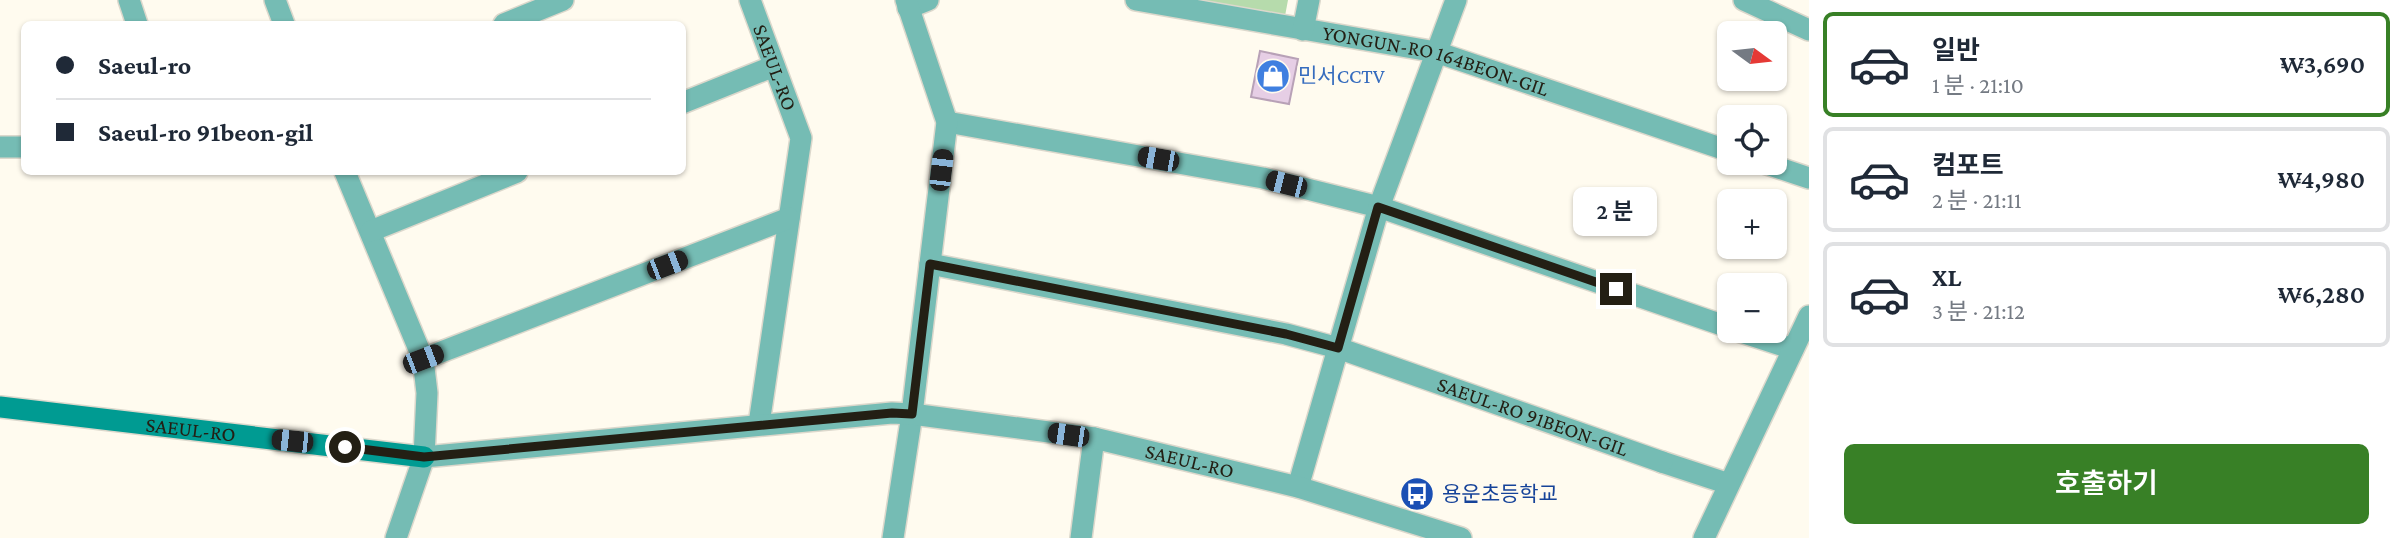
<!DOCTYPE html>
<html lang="ko">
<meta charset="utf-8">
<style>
:root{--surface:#fff;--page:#f2f2f3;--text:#1f2937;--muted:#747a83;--line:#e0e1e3;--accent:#388026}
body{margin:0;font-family:"Crimson Pro","Noto Sans KR",serif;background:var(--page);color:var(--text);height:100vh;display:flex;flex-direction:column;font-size:26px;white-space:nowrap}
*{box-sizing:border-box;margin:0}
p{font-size:23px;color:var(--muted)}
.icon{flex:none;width:38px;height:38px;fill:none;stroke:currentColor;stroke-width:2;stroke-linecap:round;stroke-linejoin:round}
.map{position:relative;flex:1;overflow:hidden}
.details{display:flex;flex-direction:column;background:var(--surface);width:595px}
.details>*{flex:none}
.top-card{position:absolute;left:21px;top:21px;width:665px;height:154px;border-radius:10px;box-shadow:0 2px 5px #0004;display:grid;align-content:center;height:154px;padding:0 35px;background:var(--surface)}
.needle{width:46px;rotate:105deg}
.fabs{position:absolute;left:1717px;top:21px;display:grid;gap:14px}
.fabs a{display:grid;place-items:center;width:70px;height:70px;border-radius:10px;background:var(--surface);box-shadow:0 2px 5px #0004;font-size:35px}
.end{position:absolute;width:32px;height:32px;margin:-16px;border:9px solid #231f14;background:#fff;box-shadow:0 0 0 4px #fff}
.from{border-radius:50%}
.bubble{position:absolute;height:49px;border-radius:10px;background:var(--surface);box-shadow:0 2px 5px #0004;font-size:23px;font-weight:600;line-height:49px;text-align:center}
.car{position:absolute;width:21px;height:42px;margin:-21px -10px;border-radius:9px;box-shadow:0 0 5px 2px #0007;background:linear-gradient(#222 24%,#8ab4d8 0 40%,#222 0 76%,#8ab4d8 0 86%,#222 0)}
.top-card b{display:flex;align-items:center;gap:24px;height:66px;font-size:26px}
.top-card b+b{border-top:2px solid var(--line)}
.top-card i{width:18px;height:18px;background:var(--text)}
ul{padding:12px 0 0;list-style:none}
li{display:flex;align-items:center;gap:21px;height:105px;margin:0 14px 10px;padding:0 21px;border:4px solid var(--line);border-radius:10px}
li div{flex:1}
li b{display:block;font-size:26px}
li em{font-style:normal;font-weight:600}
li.active{border-color:var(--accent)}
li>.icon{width:63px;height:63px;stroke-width:1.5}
.action{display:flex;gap:14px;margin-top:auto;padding:14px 35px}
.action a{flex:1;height:80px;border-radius:10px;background:var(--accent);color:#fff;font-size:28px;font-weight:600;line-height:80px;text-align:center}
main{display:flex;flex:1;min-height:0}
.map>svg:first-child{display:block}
.green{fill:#b6dbac}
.building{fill:#e6cee5;stroke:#b8a1b7;stroke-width:2}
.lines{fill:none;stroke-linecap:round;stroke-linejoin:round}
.pedestrian-casing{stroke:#dcd8cc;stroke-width:24}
.minor-casing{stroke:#dcd8cc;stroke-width:24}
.tertiary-casing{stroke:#dcd8cc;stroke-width:24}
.secondary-casing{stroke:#dcd8cc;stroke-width:24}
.pedestrian{stroke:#75bcb4;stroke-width:21}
.minor{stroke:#75bcb4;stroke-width:21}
.tertiary{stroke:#75bcb4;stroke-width:21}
.secondary{stroke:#009b92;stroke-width:21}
.route{stroke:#231f14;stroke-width:9}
.labels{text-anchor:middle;stroke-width:5;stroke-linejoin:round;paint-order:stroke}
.street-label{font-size:21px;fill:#231f14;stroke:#fffbef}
.shop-label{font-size:21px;fill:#366cbe;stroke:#fffbef;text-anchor:start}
.transit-label{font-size:21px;fill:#164399;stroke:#fffbef;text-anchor:start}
</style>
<main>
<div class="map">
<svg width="1809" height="538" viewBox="0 0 1809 538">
<rect width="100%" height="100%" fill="#fffbef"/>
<path class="green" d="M1201,0H1288L1285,16Z"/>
<path class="building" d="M1260,51L1298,59L1289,104L1251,97Z"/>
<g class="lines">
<g class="pedestrian-casing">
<g id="pedestrian">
<path d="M1738,331L1793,349"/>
<path d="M1662,462L1729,484"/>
<path d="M1704,538L1809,316"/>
</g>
</g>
<g class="minor-casing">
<g id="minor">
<path d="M129,0L137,24"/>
<path d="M275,0L284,24"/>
<path id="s1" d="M750,0L801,138L759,424"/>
<path id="s2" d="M1136,0L1436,52L1729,151"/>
<path d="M1744,0L1809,30"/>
<path d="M908,8L928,0"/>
<path d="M504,24L563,0"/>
<path d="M1303,30L1309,0"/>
<path d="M682,103L774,66"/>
<path d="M947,122L1263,178L1379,207L1722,325"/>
<path d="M0,147H24"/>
<path d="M1764,163L1809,178"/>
<path d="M345,172L423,359L427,393L424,457L396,538"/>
<path d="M371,231L517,172"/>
<path id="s3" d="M930,264L1286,334L1338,348L1662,462"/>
<path d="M423,359L789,218"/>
<path d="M1298,487L1379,207L1456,0"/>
<path d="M893,538L912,414L947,122L906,0"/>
<path d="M1081,538L1094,438"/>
</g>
</g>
<g class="tertiary-casing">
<g id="tertiary">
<path id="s4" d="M424,457L892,413L912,414L1094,438L1298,487L1461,538"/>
</g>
</g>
<g class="secondary-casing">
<g id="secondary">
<path id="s5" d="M0,407L424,457"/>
</g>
</g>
<use href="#pedestrian" class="pedestrian"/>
<use href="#minor" class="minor"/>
<use href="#tertiary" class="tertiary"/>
<use href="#secondary" class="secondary"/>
</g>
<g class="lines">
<path class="route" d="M345,447L424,457L892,413L912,414L930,264L1286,334L1338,348L1378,207L1616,289"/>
</g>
<defs>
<g id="shop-disc" transform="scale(1.75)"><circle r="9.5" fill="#3f7fe0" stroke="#fffbef"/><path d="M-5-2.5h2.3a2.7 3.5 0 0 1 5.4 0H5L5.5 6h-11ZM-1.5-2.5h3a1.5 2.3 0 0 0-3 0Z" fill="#fff"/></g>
<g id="bus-disc" transform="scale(1.75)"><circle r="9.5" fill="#1a4fb4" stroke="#fffbef"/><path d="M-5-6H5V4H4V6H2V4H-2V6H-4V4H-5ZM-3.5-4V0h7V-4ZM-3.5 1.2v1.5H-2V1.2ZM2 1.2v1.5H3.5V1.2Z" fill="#fff"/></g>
</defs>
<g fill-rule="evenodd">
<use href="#shop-disc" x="1273" y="76"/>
<use href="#bus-disc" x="1417" y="494"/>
</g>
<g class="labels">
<g class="street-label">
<text dy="7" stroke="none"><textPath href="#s2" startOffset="306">YONGUN-RO 164BEON-GIL</textPath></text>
<text dy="7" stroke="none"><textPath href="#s1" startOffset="72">SAEUL-RO</textPath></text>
<text dy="7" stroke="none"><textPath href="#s3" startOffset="623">SAEUL-RO 91BEON-GIL</textPath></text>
<text dy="7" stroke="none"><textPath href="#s5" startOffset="192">SAEUL-RO</textPath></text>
<text dy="7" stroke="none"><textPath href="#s4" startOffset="772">SAEUL-RO</textPath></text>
</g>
<g class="shop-label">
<text x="1298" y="83">민서CCTV</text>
</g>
<g class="transit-label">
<text x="1442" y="501">용운초등학교</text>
</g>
</g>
</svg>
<div class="fabs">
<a><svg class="needle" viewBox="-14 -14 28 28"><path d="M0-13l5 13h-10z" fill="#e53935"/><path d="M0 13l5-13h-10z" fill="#747a83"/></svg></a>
<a><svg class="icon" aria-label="locate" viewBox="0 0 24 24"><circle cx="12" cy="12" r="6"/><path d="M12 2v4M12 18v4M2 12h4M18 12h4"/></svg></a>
<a>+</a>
<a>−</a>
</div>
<i class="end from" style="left:345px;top:447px"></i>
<i class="end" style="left:1616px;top:289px"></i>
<div class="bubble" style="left:1573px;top:187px;width:84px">2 분</div>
<i class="car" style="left:1158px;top:159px;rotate:280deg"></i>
<i class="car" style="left:941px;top:170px;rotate:7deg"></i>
<i class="car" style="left:1286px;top:184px;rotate:284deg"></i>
<i class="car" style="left:667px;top:265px;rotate:69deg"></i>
<i class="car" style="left:423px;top:359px;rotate:69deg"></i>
<i class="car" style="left:1068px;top:435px;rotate:278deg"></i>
<i class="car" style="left:292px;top:441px;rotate:276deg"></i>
<div class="top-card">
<b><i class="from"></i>Saeul-ro</b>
<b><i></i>Saeul-ro 91beon-gil</b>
</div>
</div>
<section class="details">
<ul>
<li class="active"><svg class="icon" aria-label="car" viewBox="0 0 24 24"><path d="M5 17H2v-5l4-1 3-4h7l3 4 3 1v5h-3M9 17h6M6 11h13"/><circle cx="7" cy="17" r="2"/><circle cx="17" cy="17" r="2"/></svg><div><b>일반</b><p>1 분 · 21:10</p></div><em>₩3,690</em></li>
<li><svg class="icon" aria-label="car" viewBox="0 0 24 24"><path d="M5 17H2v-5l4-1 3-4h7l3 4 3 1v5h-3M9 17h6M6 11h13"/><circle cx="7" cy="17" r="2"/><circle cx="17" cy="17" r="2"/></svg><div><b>컴포트</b><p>2 분 · 21:11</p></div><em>₩4,980</em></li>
<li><svg class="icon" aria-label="car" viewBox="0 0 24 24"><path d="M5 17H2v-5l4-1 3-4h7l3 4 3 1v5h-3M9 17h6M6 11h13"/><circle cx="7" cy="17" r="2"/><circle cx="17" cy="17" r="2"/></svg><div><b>XL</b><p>3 분 · 21:12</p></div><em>₩6,280</em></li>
</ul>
<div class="action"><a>호출하기</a></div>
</section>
</main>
